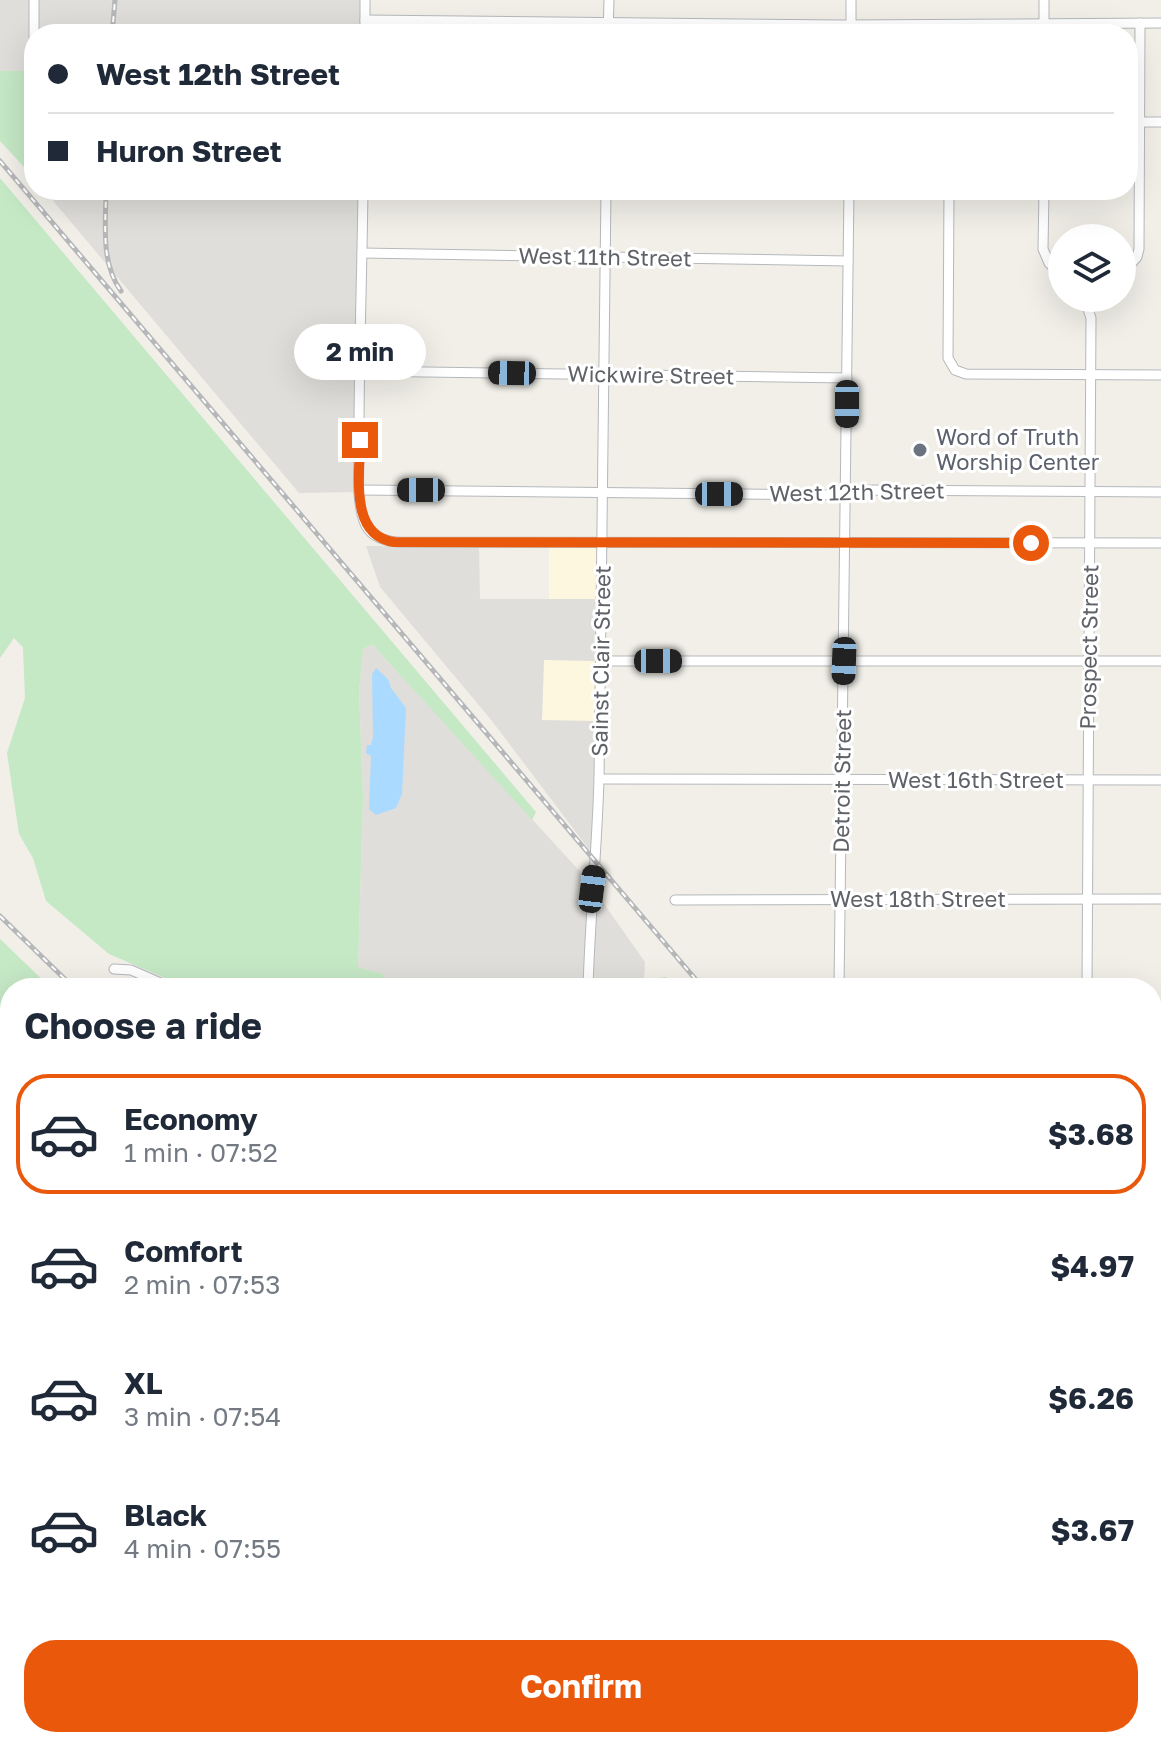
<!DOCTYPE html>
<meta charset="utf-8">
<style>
:root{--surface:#fff;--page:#f6f6f7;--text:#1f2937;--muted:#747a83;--line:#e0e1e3;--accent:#ea580c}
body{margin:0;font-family:"Golos Text",sans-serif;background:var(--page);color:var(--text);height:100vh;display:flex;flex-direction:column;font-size:30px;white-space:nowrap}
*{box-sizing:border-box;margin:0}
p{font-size:26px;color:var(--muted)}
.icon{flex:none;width:44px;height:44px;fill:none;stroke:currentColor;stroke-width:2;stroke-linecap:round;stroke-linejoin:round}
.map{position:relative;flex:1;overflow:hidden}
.panel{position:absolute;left:0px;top:978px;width:1162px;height:770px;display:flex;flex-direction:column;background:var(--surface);border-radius:32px 32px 0 0;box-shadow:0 8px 32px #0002}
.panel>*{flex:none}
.banner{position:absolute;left:24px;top:24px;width:1114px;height:176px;border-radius:32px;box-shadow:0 8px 32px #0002;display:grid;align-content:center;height:176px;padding:0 24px;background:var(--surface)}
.fabs{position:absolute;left:1048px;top:224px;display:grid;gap:16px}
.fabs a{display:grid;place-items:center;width:88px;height:88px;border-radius:50%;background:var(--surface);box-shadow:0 8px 32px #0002;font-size:40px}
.end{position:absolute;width:36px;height:36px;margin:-18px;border:10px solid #ea580c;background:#fff;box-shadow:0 0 0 4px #fff}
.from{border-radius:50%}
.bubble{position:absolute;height:56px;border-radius:28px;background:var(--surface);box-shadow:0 8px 32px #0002;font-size:26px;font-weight:700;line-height:56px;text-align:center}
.car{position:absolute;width:24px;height:48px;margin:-24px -12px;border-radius:10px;box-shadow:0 0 6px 2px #0007;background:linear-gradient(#222 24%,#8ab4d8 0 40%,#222 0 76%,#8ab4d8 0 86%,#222 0)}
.banner b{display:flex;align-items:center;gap:28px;height:76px;font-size:30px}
.banner b+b{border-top:2px solid var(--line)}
.banner i{width:20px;height:20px;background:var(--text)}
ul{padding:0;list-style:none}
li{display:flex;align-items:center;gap:24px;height:120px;margin:0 16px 12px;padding:0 8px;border:4px solid transparent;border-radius:32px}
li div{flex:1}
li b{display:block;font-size:30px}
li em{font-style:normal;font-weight:700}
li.on{border-color:var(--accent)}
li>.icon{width:72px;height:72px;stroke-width:1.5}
h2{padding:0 24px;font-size:36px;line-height:96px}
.primary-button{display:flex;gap:16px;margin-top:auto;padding:16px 24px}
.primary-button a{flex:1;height:92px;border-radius:32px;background:var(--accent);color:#fff;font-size:32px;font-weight:700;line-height:92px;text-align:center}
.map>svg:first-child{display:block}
.commercial{fill:#fef7e0}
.industrial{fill:#e0deda}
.green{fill:#c5e8c5}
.water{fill:#aadaff}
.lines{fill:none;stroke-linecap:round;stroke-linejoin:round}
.street-casing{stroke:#b5b8bc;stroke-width:11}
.primary-casing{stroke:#f2c960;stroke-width:16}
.highway-casing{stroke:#f9ab00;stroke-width:18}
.street{stroke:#fff;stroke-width:9}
.primary{stroke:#fff2af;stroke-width:14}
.highway{stroke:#fde293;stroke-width:16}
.rail-casing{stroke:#b6b7b8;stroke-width:5}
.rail{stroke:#fff;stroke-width:2;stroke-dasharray:6;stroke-linecap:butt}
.highway-bridge-casing{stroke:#f9ab00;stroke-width:18;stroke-linecap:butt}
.highway-bridge{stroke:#fde293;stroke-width:16}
.route{stroke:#ea580c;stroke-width:10}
.worship-dot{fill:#6b7280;stroke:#fff;stroke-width:3}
.labels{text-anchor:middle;stroke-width:6;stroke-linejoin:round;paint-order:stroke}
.street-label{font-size:22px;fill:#5f6368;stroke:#fff}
.worship-label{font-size:22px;fill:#5b616d;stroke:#fff;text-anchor:start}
</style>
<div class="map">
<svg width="1161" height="1747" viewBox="0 0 1161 1747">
<rect width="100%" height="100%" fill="#f1efe8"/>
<g class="commercial">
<path d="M549,546L599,547L598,599H549Z"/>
<path d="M544,660L597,661L596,721H542Z"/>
</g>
<g class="industrial">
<path d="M0,0H362L361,34H34V179L25,168L28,71H0Z"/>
<path d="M44,190H359L356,492L299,493Z"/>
<path d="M366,546H479L480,599H598L597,661L544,660L542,720L596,721L591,852L492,721L380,587Z"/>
<path d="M372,644L585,877L645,962L644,980H580V988H383L382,974L358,967L363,797L359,692L363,649Z"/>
<rect x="1152" y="1165" width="9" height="119"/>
<path d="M1152,1523L1161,1531V1747H923L916,1738H1152Z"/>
<path d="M0,1601L10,1602V1738H295L262,1747H0Z"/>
<path d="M417,1738H573L581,1747H426Z"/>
<path d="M605,1738H665L675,1746L683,1738H762L772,1747H597Z"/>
</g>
<g class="green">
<path d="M0,71H28L25,168L0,141Z"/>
<path d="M0,178L536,812L532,820L372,644L363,649L359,692L363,797L358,967L383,974V988H188L109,954L46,901L33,858L19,834L7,753L25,698L23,647L14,638L0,658Z"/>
<path d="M0,939L51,988H10V1148L0,1152Z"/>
<path d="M666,977L675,988H646L644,980Z"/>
<path d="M0,1166L10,1168V1193L0,1192Z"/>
<path d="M0,1207L10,1208V1242L0,1240Z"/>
<path d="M0,1273L10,1274V1309L0,1296Z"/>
<path d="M1152,1284H1161V1421L1152,1417Z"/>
<path d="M1152,1435L1161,1440V1482L1153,1484Z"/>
<path d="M762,1738H823L832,1747H772Z"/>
<path d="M871,1738H911L919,1747H881Z"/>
</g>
<path class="water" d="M376,668L388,679L391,688L406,708L402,794L396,808L376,815L369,809L371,756L366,753L367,745H371L373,737L372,674Z"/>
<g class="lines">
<g class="street-casing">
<g id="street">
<path d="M34,0V37"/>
<path d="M365,20L842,25L1161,23"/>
<path d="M365,34V0"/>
<path d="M608,34L609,0"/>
<path d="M851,34V0"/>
<path d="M1044,34V0"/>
<path d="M1139,122H1161"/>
<path d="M363,190C362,272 359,354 359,435C360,462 355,495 364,521C369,536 384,541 398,542L1161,543"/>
<path d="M949,190L948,358L955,370L966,374L1161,375"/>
<path d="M1044,190L1043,249L1049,263L1062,276"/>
<path d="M362,253L848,261"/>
<path d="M1122,274L1137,257L1139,249L1140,23"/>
<path d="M1084,298L1091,318L1087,988"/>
<path d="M1089,306L1098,298"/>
<path d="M359,371L847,378"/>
<path d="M360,490L835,495L856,490L1161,492"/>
<path d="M601,661H1161"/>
<path d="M599,779L1161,780"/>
<path d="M675,900L1161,899"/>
<path d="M114,969L131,970L172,988"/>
<path d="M588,988C590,918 597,849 599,779L606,190"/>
<path d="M839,988L849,190"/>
<path d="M1152,1016H1161"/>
<path d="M1152,1131H1161"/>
<path d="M1152,1424L1161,1428"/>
<path d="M0,1547H10"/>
<path d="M0,1554L10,1555"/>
<path d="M0,1588L10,1589"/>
<path d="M412,1738L421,1747"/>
<path d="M344,1747L375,1738"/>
</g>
</g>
<g class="primary-casing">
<g id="primary">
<path d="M0,1316L10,1330"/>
<path d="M0,1332L10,1346"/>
</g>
</g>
<g class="highway-casing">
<g id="highway">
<path d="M0,1258L10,1262"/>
<path d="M0,1364L10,1373"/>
<path d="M384,1738L394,1747"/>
</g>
</g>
<use href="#street" class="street"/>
<use href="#primary" class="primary"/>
<use href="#highway" class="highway"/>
<g class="rail-casing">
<g id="rail">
<path d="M112,34L115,0"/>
<path d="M0,161L703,988"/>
<path d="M106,190C106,223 100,262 121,291"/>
<path d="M0,916L74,988"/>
<path d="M1152,1156H1161"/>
<path d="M1152,1172H1154"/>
<path d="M0,1199L10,1200"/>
<path d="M1152,1199H1161"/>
<path d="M1152,1212H1161"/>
<path d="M1152,1505L1161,1502"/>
<path d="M1152,1517L1161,1528"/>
<path d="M844,1738L855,1747"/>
<path d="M277,1747L310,1738"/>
</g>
</g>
<use href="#rail" class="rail"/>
<g class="highway-bridge-casing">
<path id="highway-bridge" d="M361,1738L371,1747"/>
</g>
<use href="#highway-bridge" class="highway-bridge"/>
</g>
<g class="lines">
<path class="route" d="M360,440C360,475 349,535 394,542L1031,543"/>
</g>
<circle class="worship-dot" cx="920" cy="450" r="8"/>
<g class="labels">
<g class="street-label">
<text transform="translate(605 257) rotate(1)" y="8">West 11th Street</text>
<text transform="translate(651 375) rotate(1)" y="8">Wickwire Street</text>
<text transform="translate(857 492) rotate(-1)" y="8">West 12th Street</text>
<text transform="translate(1089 647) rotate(-89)" y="8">Prospect Street</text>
<text transform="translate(601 661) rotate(-89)" y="8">Sainst Clair Street</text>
<text x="976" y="788">West 16th Street</text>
<text transform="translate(842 781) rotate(-89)" y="8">Detroit Street</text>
<text x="918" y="907">West 18th Street</text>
</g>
<g class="worship-label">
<text x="936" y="445">Word of Truth<tspan x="936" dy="25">Worship Center</tspan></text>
</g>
</g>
</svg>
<div class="fabs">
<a><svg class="icon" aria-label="layers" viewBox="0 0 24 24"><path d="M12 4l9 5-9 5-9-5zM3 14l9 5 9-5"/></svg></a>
</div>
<i class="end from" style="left:1031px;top:543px"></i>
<i class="end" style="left:360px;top:440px"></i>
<div class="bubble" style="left:294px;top:324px;width:132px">2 min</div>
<i class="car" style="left:512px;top:373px;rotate:271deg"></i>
<i class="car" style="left:847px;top:404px;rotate:180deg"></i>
<i class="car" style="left:421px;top:490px;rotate:270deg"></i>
<i class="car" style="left:719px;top:494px;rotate:90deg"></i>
<i class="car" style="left:658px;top:661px;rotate:90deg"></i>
<i class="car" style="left:844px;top:661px;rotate:182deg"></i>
<i class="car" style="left:592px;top:889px;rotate:7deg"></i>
<div class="banner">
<b><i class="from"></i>West 12th Street</b>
<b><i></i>Huron Street</b>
</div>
<section class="panel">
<h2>Choose a ride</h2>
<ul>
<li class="on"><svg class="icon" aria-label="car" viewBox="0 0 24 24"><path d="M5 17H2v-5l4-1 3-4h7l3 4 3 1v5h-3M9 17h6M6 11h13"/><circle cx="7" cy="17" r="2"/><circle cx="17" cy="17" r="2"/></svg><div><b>Economy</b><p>1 min · 07:52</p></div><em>$3.68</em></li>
<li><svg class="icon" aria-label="car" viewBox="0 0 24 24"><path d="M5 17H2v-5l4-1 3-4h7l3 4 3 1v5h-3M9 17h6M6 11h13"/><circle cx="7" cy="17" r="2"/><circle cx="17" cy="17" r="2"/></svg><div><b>Comfort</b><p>2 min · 07:53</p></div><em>$4.97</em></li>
<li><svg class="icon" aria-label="car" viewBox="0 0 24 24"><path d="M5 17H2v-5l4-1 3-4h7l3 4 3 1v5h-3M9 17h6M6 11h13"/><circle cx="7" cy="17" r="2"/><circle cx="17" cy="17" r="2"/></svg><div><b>XL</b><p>3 min · 07:54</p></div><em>$6.26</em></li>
<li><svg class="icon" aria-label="car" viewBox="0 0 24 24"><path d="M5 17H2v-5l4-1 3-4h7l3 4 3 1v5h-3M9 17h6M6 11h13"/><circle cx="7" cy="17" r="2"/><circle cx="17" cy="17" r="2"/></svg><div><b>Black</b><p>4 min · 07:55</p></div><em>$3.67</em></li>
</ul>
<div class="primary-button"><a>Confirm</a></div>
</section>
</div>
